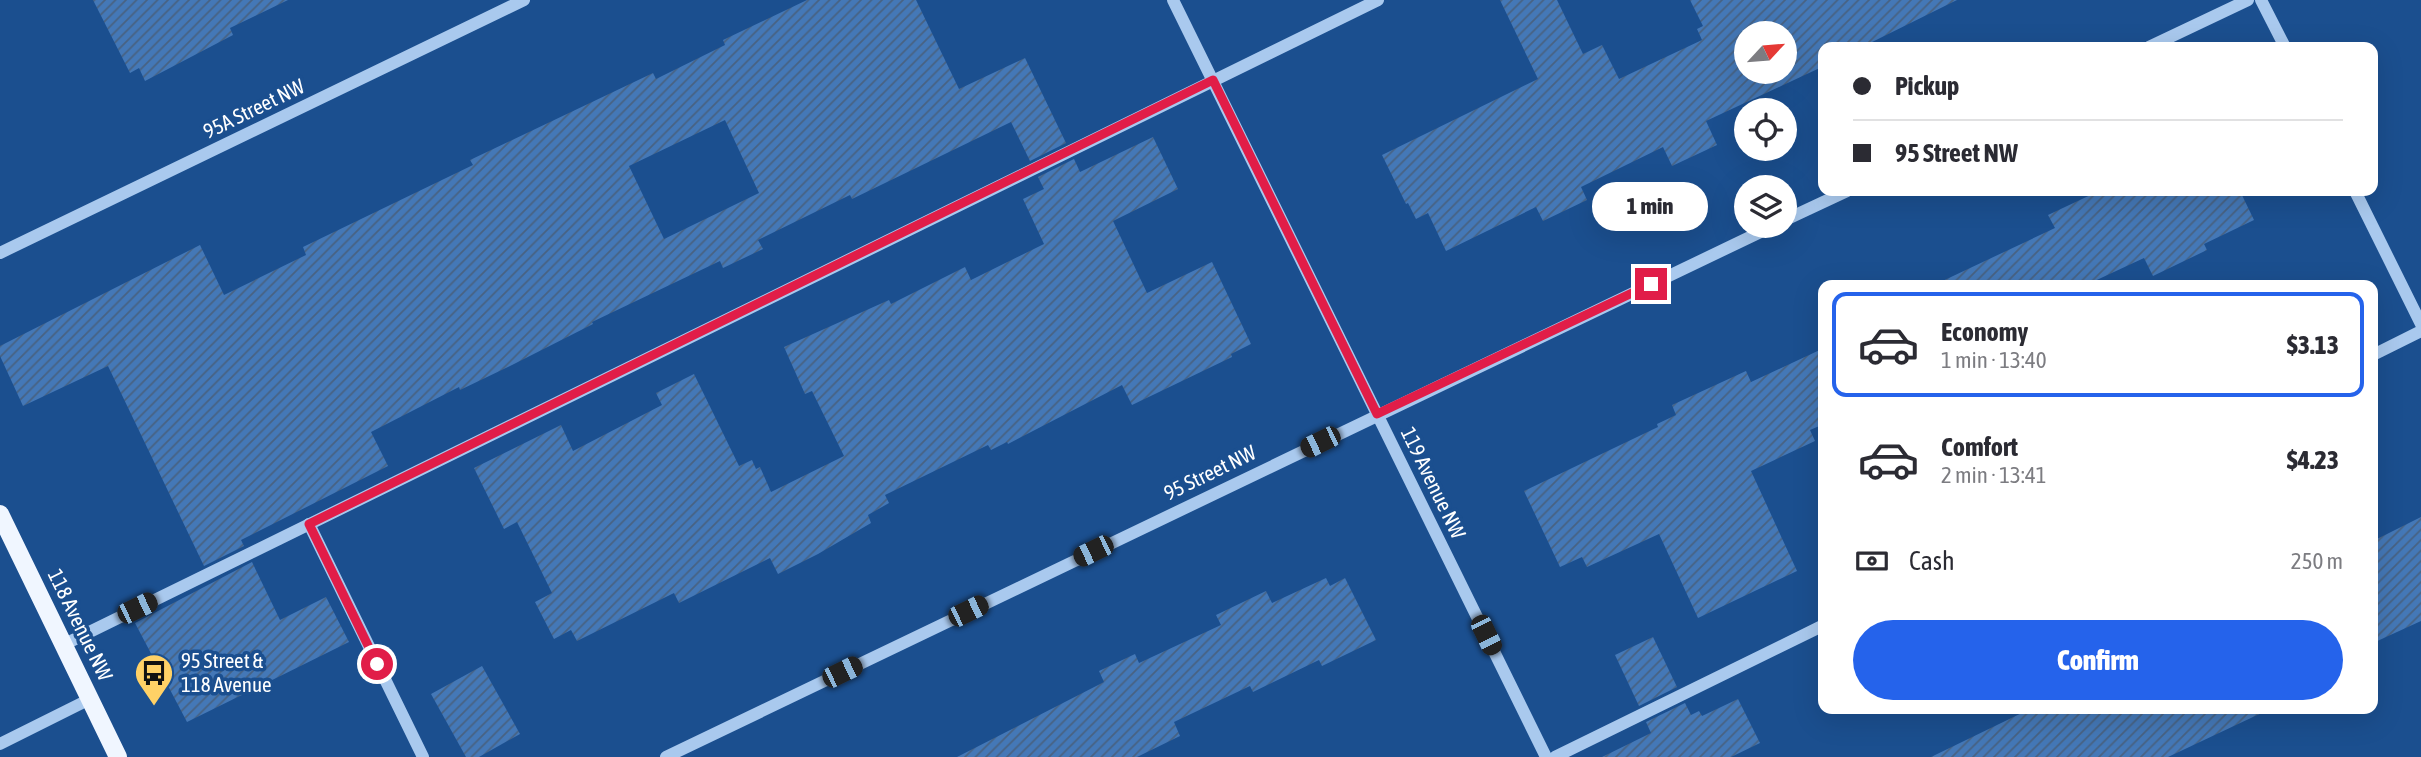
<!DOCTYPE html>
<meta charset="utf-8">
<style>
:root{--surface:#fff;--page:#f2f2f3;--text:#2b2b33;--muted:#7c7c81;--line:#e1e1e2;--accent:#2563eb}
body{margin:0;font-family:"Asap Condensed",sans-serif;background:var(--page);color:var(--text);height:100vh;display:flex;flex-direction:column;font-size:26px;white-space:nowrap}
*{box-sizing:border-box;margin:0}
p{font-size:23px;color:var(--muted)}
.icon{flex:none;width:38px;height:38px;fill:none;stroke:currentColor;stroke-width:2;stroke-linecap:round;stroke-linejoin:round}
.map{position:relative;flex:1;overflow:hidden}
.panel{position:absolute;left:1818px;top:280px;width:560px;height:434px;display:flex;flex-direction:column;background:var(--surface);border-radius:14px;box-shadow:0 7px 28px #0002}
.panel>*{flex:none}
.hud{position:absolute;left:1818px;top:42px;width:560px;height:154px;border-radius:14px;box-shadow:0 7px 28px #0002;display:grid;align-content:center;height:154px;padding:0 35px;background:var(--surface)}
.needle{width:46px;rotate:64deg}
.fabs{position:absolute;left:1734px;top:21px;display:grid;gap:14px}
.fabs a{display:grid;place-items:center;width:63px;height:63px;border-radius:50%;background:var(--surface);box-shadow:0 7px 28px #0002;font-size:35px}
.end{position:absolute;width:32px;height:32px;margin:-16px;border:9px solid #e11d48;background:#fff;box-shadow:0 0 0 4px #fff}
.from{border-radius:50%}
.bubble{position:absolute;height:49px;border-radius:24px;background:var(--surface);box-shadow:0 7px 28px #0002;font-size:23px;font-weight:800;line-height:49px;text-align:center}
.car{position:absolute;width:21px;height:42px;margin:-21px -10px;border-radius:9px;box-shadow:0 0 5px 2px #0007;background:linear-gradient(#222 24%,#8ab4d8 0 40%,#222 0 76%,#8ab4d8 0 86%,#222 0)}
.hud b{display:flex;align-items:center;gap:24px;height:66px;font-size:26px}
.hud b+b{border-top:2px solid var(--line)}
.hud i{width:18px;height:18px;background:var(--text)}
ul{padding:12px 0 0;list-style:none}
li{display:flex;align-items:center;gap:21px;height:105px;margin:0 14px 10px;padding:0 21px;border:4px solid transparent;border-radius:14px}
li div{flex:1}
li b{display:block;font-size:26px}
li em{font-style:normal;font-weight:800}
li.current{border-color:var(--accent)}
li>.icon{width:63px;height:63px;stroke-width:1.5}
.pay{display:flex;align-items:center;gap:18px;height:77px;padding:0 35px;font-size:26px}
.pay p{margin-inline-start:auto}
.primary-button{display:flex;gap:14px;margin-top:auto;padding:14px 35px}
.primary-button a{flex:1;height:80px;border-radius:42px;background:var(--accent);color:#fff;font-size:28px;font-weight:800;line-height:80px;text-align:center}
.map>svg:first-child{display:block}
.building{fill:url(#building-hatch);fill-rule:evenodd}
.lines{fill:none;stroke-linecap:round;stroke-linejoin:round}
.minor{stroke:#a9c9ee;stroke-width:12}
.major{stroke:#f0f6ff;stroke-width:18}
.route{stroke:#e11d48;stroke-width:9}
.labels{text-anchor:middle;stroke-width:7;stroke-linejoin:round;paint-order:stroke}
.street-label{font-size:21px;fill:#fff;stroke:#1b4f8f}
.poi-label{font-size:21px;fill:#fff;stroke:#1b4f8f;text-anchor:start}
</style>
<div class="map">
<svg width="2421" height="757" viewBox="0 0 2421 757">
<defs>
<pattern id="building-hatch" width="6" height="6" patternUnits="userSpaceOnUse" patternTransform="scale(1.75)"><rect width="6" height="6" fill="#4478b7"/><path d="M-1 1l2-2M0 6l6-6M5 7l2-2" fill="none" stroke="#486282"/></pattern>
</defs>
<rect width="100%" height="100%" fill="#1b4f8f"/>
<g class="building">
<path d="M93,0H288L230,28L233,35L145,81L139,68L130,73Z"/>
<path d="M807,0H916L959,89L1025,58L1066,143L1030,161L1011,122L852,199L850,195L758,240L763,249L723,268L720,261L592,322L593,324L514,364L460,390L459,387L371,432L388,466L241,540L244,546L204,566L108,366L23,406L0,356V346L200,245L224,295L306,255L303,247L473,165L470,160L653,73L656,79L725,45L723,40ZM725,120L759,193L664,239L629,166Z"/>
<path d="M1500,0H1557L1583,54L1602,45L1619,79L1702,40L1697,29L1703,26L1690,0H1957L1862,47H1824V66L1706,121L1717,145L1672,166L1663,147L1581,187L1587,200L1543,221L1536,207L1446,251L1428,213L1416,219L1408,203L1406,204L1382,155L1538,79ZM1746,33H1785V72H1746Z"/>
<path d="M1153,137L1178,189L1113,221L1147,293L1212,262L1251,344L1231,354L1232,357L1132,405L1122,385L1008,444L1007,442L991,450L988,445L885,495L889,503L868,515L871,523L818,554L778,574L770,558L679,603L674,593L577,641L571,630L554,639L535,602L552,593L517,522L504,529L474,468L561,425L573,451L662,405L656,393L694,374L739,466L752,460L756,469L760,467L771,492L844,456L812,391L805,394L784,347L889,300L891,304L965,267L971,280L1044,244L1023,199L1044,189L1038,177L1074,159L1080,172Z"/>
<path d="M2099,191H2240L2254,220L2204,244L2207,250L2153,276L2144,258L2086,285H1934L2055,228L2048,215Z"/>
<path d="M1824,348V424L1810,430L1815,441L1751,471L1797,571L1698,618L1659,534L1587,567L1582,557L1560,567L1524,491L1658,427L1657,424L1676,415L1672,405L1746,371L1751,382Z"/>
<path d="M2421,517V621L2373,643V541Z"/>
<path d="M252,562L280,620L326,597L349,642L187,722L135,623Z"/>
<path d="M1326,578L1330,586L1345,578L1376,640L1322,666L1319,660L1253,692L1250,686L1174,722L1180,736L1137,757H957L1104,682L1099,671L1135,654L1139,663L1221,625L1216,615L1266,591L1272,603Z"/>
<path d="M1653,637L1677,687L1639,706L1615,655Z"/>
<path d="M482,666L520,734L479,757H466L431,694Z"/>
<path d="M1738,699L1760,743L1731,757H1602L1651,733L1646,722L1685,703L1691,715L1699,711L1702,716Z"/>
<path d="M2030,709H2270L2168,757H1931Z"/>
</g>
<g class="lines">
<g class="minor">
<path d="M1173,0L1546,757"/>
<path d="M2261,0L2285,47"/>
<path d="M2149,47L2248,0"/>
<path d="M2355,191L2421,324"/>
<path d="M1785,220L1847,191"/>
<path d="M0,253L524,0"/>
<path d="M2373,355L2421,331"/>
<path d="M309,524L423,757"/>
<path d="M63,645L1378,0"/>
<path d="M0,744L90,699"/>
<path d="M666,757L1773,226"/>
<path d="M1555,757L1824,625"/>
</g>
<path class="major" d="M0,514L118,757"/>
</g>
<g class="lines">
<path class="route" d="M377,664L309,524L1213,80L1377,414L1651,284"/>
</g>
<defs>
<g id="bus-pin" transform="scale(2.0125)"><path d="M0 17L-7.5 6A9.5 9.5 0 1 1 7.5 6Z" fill="#ffd166" stroke="#1b4f8f"/><path d="M-5-6H5V4H4V6H2V4H-2V6H-4V4H-5ZM-3.5-4V0h7V-4ZM-3.5 1.2v1.5H-2V1.2ZM2 1.2v1.5H3.5V1.2Z" fill="#111"/></g>
</defs>
<g fill-rule="evenodd">
<use href="#bus-pin" x="154" y="673"/>
</g>
<g class="labels">
<g class="street-label">
<text transform="translate(254 109) rotate(-26)" y="7">95A Street NW</text>
<text transform="translate(1210 473) rotate(-26)" y="7">95 Street NW</text>
<text transform="translate(1433 483) rotate(64)" y="7">119 Avenue NW</text>
<text transform="translate(80 625) rotate(64)" y="7">118 Avenue NW</text>
</g>
<g class="poi-label">
<text x="181" y="668">95 Street &amp;<tspan x="181" dy="24">118 Avenue</tspan></text>
</g>
</g>
</svg>
<div class="fabs">
<a><svg class="needle" viewBox="-14 -14 28 28"><path d="M0-13l5 13h-10z" fill="#e53935"/><path d="M0 13l5-13h-10z" fill="#7c7c81"/></svg></a>
<a><svg class="icon" aria-label="locate" viewBox="0 0 24 24"><circle cx="12" cy="12" r="6"/><path d="M12 2v4M12 18v4M2 12h4M18 12h4"/></svg></a>
<a><svg class="icon" aria-label="layers" viewBox="0 0 24 24"><path d="M12 4l9 5-9 5-9-5zM3 14l9 5 9-5"/></svg></a>
</div>
<i class="end from" style="left:377px;top:664px"></i>
<i class="end" style="left:1651px;top:284px"></i>
<div class="bubble" style="left:1592px;top:182px;width:116px">1 min</div>
<i class="car" style="left:1320px;top:442px;rotate:244deg"></i>
<i class="car" style="left:1093px;top:551px;rotate:244deg"></i>
<i class="car" style="left:137px;top:608px;rotate:64deg"></i>
<i class="car" style="left:968px;top:611px;rotate:64deg"></i>
<i class="car" style="left:1486px;top:635px;rotate:154deg"></i>
<i class="car" style="left:842px;top:672px;rotate:64deg"></i>
<div class="hud">
<b><i class="from"></i>Pickup</b>
<b><i></i>95 Street NW</b>
</div>
<section class="panel">
<ul>
<li class="current"><svg class="icon" aria-label="car" viewBox="0 0 24 24"><path d="M5 17H2v-5l4-1 3-4h7l3 4 3 1v5h-3M9 17h6M6 11h13"/><circle cx="7" cy="17" r="2"/><circle cx="17" cy="17" r="2"/></svg><div><b>Economy</b><p>1 min · 13:40</p></div><em>$3.13</em></li>
<li><svg class="icon" aria-label="car" viewBox="0 0 24 24"><path d="M5 17H2v-5l4-1 3-4h7l3 4 3 1v5h-3M9 17h6M6 11h13"/><circle cx="7" cy="17" r="2"/><circle cx="17" cy="17" r="2"/></svg><div><b>Comfort</b><p>2 min · 13:41</p></div><em>$4.23</em></li>
</ul>
<div class="pay"><svg class="icon" aria-label="cash" viewBox="0 0 24 24"><path d="M3 7h18v10H3z"/><circle cx="12" cy="12" r="2"/></svg>Cash<p>250 m</p></div>
<div class="primary-button"><a>Confirm</a></div>
</section>
</div>
